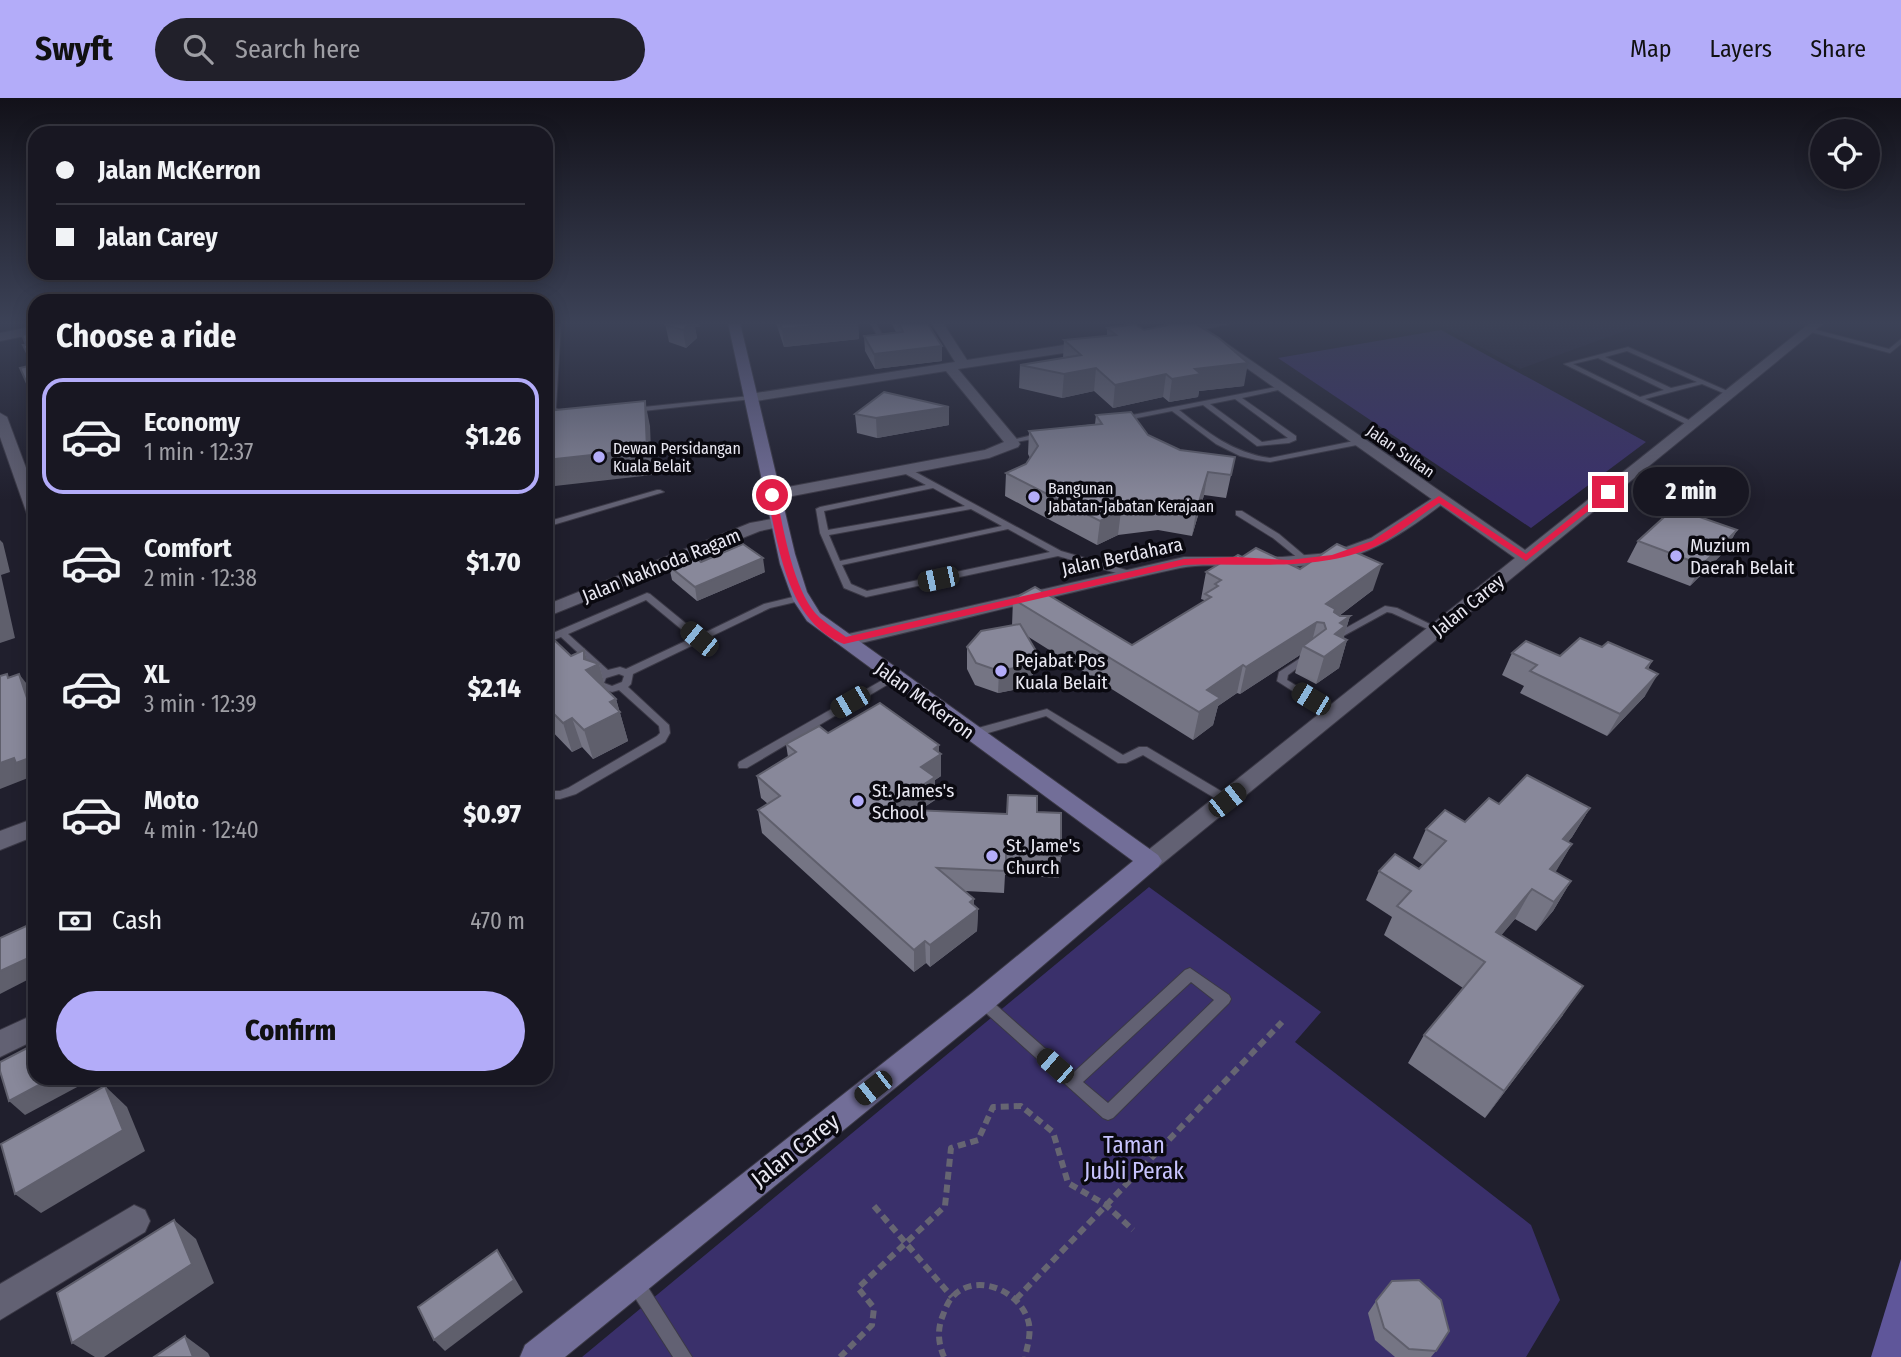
<!DOCTYPE html>
<meta charset="utf-8">
<style>
:root{--surface:#181722;--page:#21202a;--text:#f1f3f6;--muted:#9f9fa5;--line:#363640;--accent:#b3acf9}
body{margin:0;font-family:"Fira Sans Condensed",sans-serif;background:var(--page);color:var(--text);height:100vh;display:flex;flex-direction:column;font-size:26px;white-space:nowrap}
*{box-sizing:border-box;margin:0}
p{font-size:23px;color:var(--muted)}
.icon{flex:none;width:38px;height:38px;fill:none;stroke:currentColor;stroke-width:2;stroke-linecap:round;stroke-linejoin:round}
.map{position:relative;flex:1;overflow:hidden}
.details{position:absolute;left:28px;top:196px;width:525px;height:791px;display:flex;flex-direction:column;background:var(--surface);border-radius:21px;box-shadow:0 4px 18px #0003,0 0 0 2px var(--line)}
.details>*{flex:none}
.hud{position:absolute;left:28px;top:28px;width:525px;height:154px;border-radius:21px;box-shadow:0 4px 18px #0003,0 0 0 2px var(--line);display:grid;align-content:center;height:154px;padding:0 28px;background:var(--surface)}
.tools{position:absolute;left:1810px;top:21px;display:grid;gap:14px}
.tools a{display:grid;place-items:center;width:70px;height:70px;border-radius:50%;background:var(--surface);box-shadow:0 4px 18px #0003,0 0 0 2px var(--line);font-size:35px}
.end{position:absolute;width:32px;height:32px;margin:-16px;border:9px solid #e11d48;background:#fff;box-shadow:0 0 0 4px #fff}
.from{border-radius:50%}
.bubble{position:absolute;height:49px;border-radius:24px;background:var(--surface);box-shadow:0 4px 18px #0003,0 0 0 2px var(--line);font-size:23px;font-weight:800;line-height:49px;text-align:center}
.car{position:absolute;width:21px;height:42px;margin:-21px -10px;border-radius:9px;box-shadow:0 0 5px 2px #0007;background:linear-gradient(#222 24%,#8ab4d8 0 40%,#222 0 76%,#8ab4d8 0 86%,#222 0)}
.hud b{display:flex;align-items:center;gap:24px;height:66px;font-size:26px}
.hud b+b{border-top:2px solid var(--line)}
.hud i{width:18px;height:18px;background:var(--text)}
ul{padding:0;list-style:none}
li{display:flex;align-items:center;gap:21px;height:116px;margin:0 14px 10px;padding:0 14px;border:4px solid transparent;border-radius:21px}
li div{flex:1}
li b{display:block;font-size:26px}
li em{font-style:normal;font-weight:800}
li.active{border-color:var(--accent)}
li>.icon{width:63px;height:63px;stroke-width:1.5}
h2{padding:0 28px;font-size:32px;line-height:84px}
.pay{display:flex;align-items:center;gap:18px;height:77px;padding:0 28px;font-size:26px}
.pay p{margin-inline-start:auto}
.button{display:flex;gap:14px;margin-top:auto;padding:14px 28px}
.button a{flex:1;height:80px;border-radius:42px;background:var(--accent);color:#111;font-size:28px;font-weight:800;line-height:80px;text-align:center}
header{display:flex;align-items:center;gap:42px;box-sizing:border-box;height:98px;padding:0 35px;background:var(--accent);color:#111}
header strong{font-size:33px}
nav{display:flex;gap:38px;margin-inline-start:auto;font-size:24px}
.search{width:490px;height:63px;background:var(--page);display:flex;align-items:center;gap:18px;box-sizing:border-box;padding:0 24px;border-radius:38px;color:var(--muted);font-size:26px}
.map>svg:first-child{display:block}
.built{fill:#27253a}
.green{fill:#3a306b}
.water{fill:#5f569a}
.lines{fill:none;stroke-linecap:round;stroke-linejoin:round}
.service-casing{stroke:#3b3946;stroke-width:2}
.minor-casing{stroke:#3b3946;stroke-width:2}
.tertiary-casing{stroke:#3b3946;stroke-width:2}
.secondary-casing{stroke:#3b3946;stroke-width:2}
.path{stroke:#666572;stroke-width:6;stroke-dasharray:8 5;stroke-linecap:butt}
.service{fill:#626173;fill-rule:evenodd}
.minor{fill:#626173;fill-rule:evenodd}
.tertiary{fill:#626173;fill-rule:evenodd}
.secondary{fill:#726e98;fill-rule:evenodd}
.wall{fill:#757584}
.shaded-wall{fill:#5f5f6c}
.building{fill:#88889a;stroke:#5f5f6c;stroke-width:2}
.route{fill:#e11d48}
.poi-dot{fill:#b3acf9;stroke:#0a0910;stroke-width:2.5}
.labels{text-anchor:middle;stroke-width:7;stroke-linejoin:round;paint-order:stroke}
.far-poi-label{font-size:16px;fill:#e9e8f2;stroke:#0a0910;text-anchor:start}
.far-street-label{font-size:16px;fill:#e9e8f2;stroke:#0a0910}
.poi-label{font-size:19px;fill:#e9e8f2;stroke:#0a0910;text-anchor:start}
.street-label{font-size:19px;fill:#e9e8f2;stroke:#0a0910}
.near-park-label{font-size:23px;fill:#c8c4fe;stroke:#0a0910}
.near-street-label{font-size:23px;fill:#e9e8f2;stroke:#0a0910}
</style>
<header>
<strong>Swyft</strong>
<div class="search"><svg class="icon" aria-label="search" viewBox="0 0 24 24"><circle cx="10" cy="10" r="6"/><path d="M15 15l6 6"/></svg>Search here</div>
<nav><a>Map</a><a>Layers</a><a>Share</a></nav>
</header>
<div class="map">
<svg width="1901" height="1259" viewBox="0 0 1901 1259">
<rect width="100%" height="100%" fill="#201f2d"/>
<path class="built" d="M1436,225H1647L1520,271Z"/>
<g class="green">
<path d="M1441,232L1646,344L1531,430L1278,260Z"/>
<path d="M1149,789L1321,914L1295,944L1531,1127L1560,1202L1526,1259H582Z"/>
</g>
<path class="water" d="M1901,1161V1259H1871Z"/>
<g class="lines">
<g class="service-casing">
<g id="service">
<path d="M555,225H561L556,310L566,318L562,320L549,311Z"/>
<path d="M870,225H876L887,245L886,246H882Z"/>
<path d="M1809,230L1889,251L1901,241V246L1890,255L1807,233L1806,232Z"/>
<path d="M1628,249L1732,295L1733,296L1728,297L1702,286L1645,301L1695,325L1696,327L1692,329L1564,266ZM1627,253L1697,284L1671,290L1605,259ZM1598,260L1664,292L1640,299L1573,266Z"/>
<path d="M1281,288L1283,289V291L1242,300L1296,338V342L1289,345L1257,348L1203,307L1179,312C1207,334 1233,355 1270,360L1359,342L1363,344L1362,346L1270,364L1256,362L1240,358L1216,346L1172,313L1122,323L1118,321L1122,319ZM1235,301L1288,340L1262,344L1210,306Z"/>
<path d="M750,298L752,299V301L634,314L631,312L634,310Z"/>
<path d="M1041,335L1045,337L1044,339L1011,345L1007,343Z"/>
<path d="M902,370H908L1061,453L1133,474L1134,476L1130,479L1058,458L866,499L844,490L820,435L816,411L820,409L926,387L902,374ZM933,390L965,408L828,432L824,413ZM971,411L1002,428L840,463L829,437ZM1008,431L1050,454L867,493L851,486L842,467Z"/>
<path d="M657,392H660L664,394L546,429V424Z"/>
<path d="M1236,413H1242L1279,436L1311,463L1307,466L1304,465L1273,440L1236,417Z"/>
<path d="M647,495L650,496L700,537L764,506L801,497L806,500L804,502L770,510L633,576L631,586L628,589L669,627L670,635L665,644L576,696L560,701H546V693H560L568,690L657,638L660,635L659,628L619,592L612,594L595,589L594,587L596,578L600,575L561,539L546,545V538ZM646,502L692,540L626,571L620,569L608,572L568,536ZM619,576L624,578L622,584L612,588L604,585L606,580Z"/>
<path d="M1385,508L1397,510L1442,532L1440,534H1434L1392,515L1387,514L1336,542L1333,543L1328,540Z"/>
<path d="M1308,555L1313,558L1311,560L1288,577L1287,582L1338,613L1339,615L1338,617H1330L1277,583L1279,574Z"/>
<path d="M893,576L898,579L897,581L747,670H739L738,667L739,664Z"/>
<path d="M1047,611L1123,657L1139,649H1147L1231,699L1233,702L1231,705H1223L1143,657L1126,665H1118L1046,618L971,640L966,636L967,633Z"/>
<path d="M1190,870L1229,897L1231,901L1229,905L1113,1020L1108,1022L1103,1020L977,907L975,903L977,899L982,897L987,899L1073,975L1185,872ZM1191,884L1214,902L1108,1005L1083,984Z"/>
<path d="M636,1178L642,1180L692,1259H673L630,1192L628,1186L630,1180Z"/>
</g>
</g>
<g class="minor-casing">
<g id="minor">
<path d="M931,225H943L967,262L1090,243L1096,247L1090,251L958,271L1016,340L1020,346L1018,349L989,360L772,402L766,400L764,397L766,394L772,392L985,352L1004,344L946,273L750,304L743,300L750,296L955,264Z"/>
<path d="M1203,225H1234L1177,237L1171,233L1177,229Z"/>
<path d="M0,315L7,319L35,394V421L27,416L0,339Z"/>
<path d="M1439,396L1447,401L1445,404C1378,455 1345,470 1260,469C1234,469 1206,465 1180,470C1068,494 956,523 844,549L834,543L844,537L1184,459H1282L1330,455L1371,440Z"/>
<path d="M778,420L784,422L786,425L784,428L760,433L546,519V507L750,425Z"/>
<path d="M35,720V738L0,752V733Z"/>
<path d="M35,916V942L0,959V932Z"/>
<path d="M134,1107L145,1112L150,1123L145,1134L0,1222V1186Z"/>
</g>
</g>
<g class="tertiary-casing">
<g id="tertiary">
<path d="M1183,225H1197L1525,452L1810,225H1824L1158,769L1150,772L1142,769L1138,763L1142,757L1515,460Z"/>
<path d="M35,228V236L0,243V235Z"/>
</g>
</g>
<g class="secondary-casing">
<path id="secondary" d="M728,225H740L795,456L807,494L820,515L1158,757L1162,763L1158,769L992,911L565,1259H520L525,1247L972,895L1133,763L807,523L793,502L780,466Z"/>
</g>
<g class="path">
<path d="M874,1108L952,1199"/>
<path d="M1016,1201L1282,924"/>
<path d="M840,1259L872,1227L874,1210L858,1190L945,1108L951,1050L978,1042L993,1009L1021,1008L1053,1034L1068,1085L1106,1107L1133,1132"/>
<path d="M944,1259C938,1245 937,1231 943,1217C945,1212 947,1206 950,1202C970,1174 1014,1189 1026,1217C1033,1231 1028,1245 1025,1259"/>
</g>
<use href="#service" class="service"/>
<use href="#minor" class="minor"/>
<use href="#tertiary" class="tertiary"/>
<use href="#secondary" class="secondary"/>
</g>
<g class="wall">
<path d="M665,225H699L700,229H695L697,240L686,250L669,244Z"/>
<path d="M776,225H858L859,241L784,249Z"/>
<path d="M891,225H927L942,263L875,271L865,253L864,238L896,234Z"/>
<path d="M1107,230L1144,232L1244,288L1199,293L1198,299L1169,304L1163,299L1113,310L1094,293L1062,300L1019,290L1020,267L1063,260L1064,242L1107,238Z"/>
<path d="M949,309V327L877,340L857,335L855,316Z"/>
<path d="M1096,317L1148,337L1180,352L1235,359L1226,400L1204,397L1192,438L1158,432L1118,437L1097,447L1005,398L1006,375L1026,366L1030,360L1028,356L1029,333L1095,326Z"/>
<path d="M1737,432L1725,453L1690,488L1627,464L1638,443Z"/>
<path d="M1242,459L1300,471L1373,492L1339,518H1350L1343,541L1347,542L1339,570L1316,586L1295,575L1300,557L1240,596L1237,595L1218,608L1213,627L1193,642L1027,538L1036,553L1034,575L1023,590L998,595L975,587L967,571V549L1012,528L1013,501L1132,547L1204,504V502L1201,501L1206,474L1227,464Z"/>
<path d="M701,464L765,474L697,503L672,482L669,468Z"/>
<path d="M546,537L571,558L584,552L587,562L599,566L606,592L616,601L628,643L593,661L582,649L572,654L546,627Z"/>
<path d="M1602,549L1652,563L1648,571L1645,598L1607,638L1520,595L1524,588L1502,577L1512,555L1560,558Z"/>
<path d="M828,635L941,656V678L935,682V702L920,712L1007,716L1037,714L1061,758L1059,780L1005,777L1004,795L965,793L974,801V808L978,811L977,833L930,869L926,865L914,874L762,735L758,712L768,706L761,700L757,678L788,659L786,646Z"/>
<path d="M1499,706L1590,710L1572,739L1568,744L1572,746L1555,774L1571,783L1553,813L1536,833L1515,821L1501,837L1563,917L1485,1020L1408,965L1424,937L1463,890L1384,837L1392,819L1366,802L1379,773L1419,771L1423,767L1413,760L1426,731L1465,724Z"/>
<path d="M1376,1203L1436,1253L1431,1259H1395L1375,1242L1368,1215Z"/>
</g>
<g class="shaded-wall">
<path d="M691,225H699L700,229H695L697,240L686,250L683,232Z"/>
<path d="M842,225H858L859,241L784,249L782,231Z"/>
<path d="M942,248V263L875,271L874,256Z"/>
<path d="M1248,265L1244,288L1199,293L1198,299L1169,304L1172,281L1195,271Z"/>
<path d="M1096,270L1094,293L1062,300L1064,276Z"/>
<path d="M1166,276L1163,299L1113,310L1115,287Z"/>
<path d="M645,303L650,328L652,377L546,389V362Z"/>
<path d="M949,309V327L877,340L876,320Z"/>
<path d="M1208,374L1204,397L1192,438L1196,414Z"/>
<path d="M1121,413L1118,437L1097,447L1100,423Z"/>
<path d="M1737,432L1725,453L1690,488L1702,467Z"/>
<path d="M0,442L3,445L10,474L1,477L15,540L0,545Z"/>
<path d="M763,460L765,474L697,503L695,489Z"/>
<path d="M1382,466L1373,492L1332,523L1326,506Z"/>
<path d="M1350,518L1342,545L1347,542L1339,570L1316,586L1324,559L1340,525Z"/>
<path d="M1317,524L1310,551L1303,548L1300,557L1240,596L1246,569Z"/>
<path d="M584,552L590,571L599,566L607,595L595,601L584,561Z"/>
<path d="M1036,553L1034,575L1023,590L998,595L999,573Z"/>
<path d="M1243,567L1237,595L1218,608L1213,627L1193,642L1199,614L1207,592Z"/>
<path d="M19,576L34,595L35,597L27,600Z"/>
<path d="M1658,576L1645,598L1607,638L1620,616Z"/>
<path d="M616,601L628,643L593,661L584,632L610,604Z"/>
<path d="M572,620L582,649L572,654L563,625Z"/>
<path d="M939,647V657L941,656V678L935,682V702L888,733L887,711L921,669L934,651Z"/>
<path d="M35,658V684L32,685L28,680L0,691V665L14,660Z"/>
<path d="M1590,710L1572,739L1546,770L1563,741Z"/>
<path d="M1572,746L1555,775L1550,771Z"/>
<path d="M1571,783L1553,813L1536,833L1554,804Z"/>
<path d="M1532,791L1515,821L1480,863L1496,834Z"/>
<path d="M974,801V814L978,811L977,833L930,869V847L970,804Z"/>
<path d="M925,843L926,865L914,874V852Z"/>
<path d="M35,857V878L0,896V873Z"/>
<path d="M1583,888L1563,917L1485,1020L1504,993Z"/>
<path d="M52,980H94L25,1017L9,1003Z"/>
<path d="M105,988L127,1009L145,1053L41,1115L15,1096Z"/>
<path d="M174,1122L196,1141L214,1185L104,1259H95L72,1245Z"/>
<path d="M497,1152L506,1165L523,1194L445,1253L434,1242Z"/>
<path d="M185,1238L208,1255L210,1259H193Z"/>
</g>
<g class="building">
<path d="M665,225H691L683,232L665,227Z"/>
<path d="M780,225H842L782,231Z"/>
<path d="M899,225H927L942,248L874,256L864,238L903,234Z"/>
<path d="M1177,225H1194L1219,240L1248,265L1195,271L1201,276L1172,281L1166,276L1115,287L1096,270L1064,276L1020,267L1081,257L1064,242L1116,237L1107,230L1135,226L1144,232Z"/>
<path d="M35,234V303L20,270L33,267L23,247H26L22,237Z"/>
<path d="M884,294L949,309L876,320L855,316Z"/>
<path d="M645,303L647,351L546,362V313Z"/>
<path d="M1131,314L1148,337L1180,352L1235,359L1231,377L1208,374L1196,414L1162,409L1121,413L1100,423L1006,375L1026,366L1038,348L1029,333L1102,326L1096,317Z"/>
<path d="M1674,410L1737,432L1702,467L1638,443Z"/>
<path d="M743,446L763,460L695,489L669,468L694,458L701,464Z"/>
<path d="M1337,446L1382,466L1326,506L1335,511L1334,514L1340,518H1350L1340,525L1345,528L1335,536L1347,542L1324,559L1303,548L1326,531L1324,525L1317,524L1246,569L1243,567L1207,592L1220,600L1199,614L1013,501L1035,489L1132,547L1211,499L1205,496L1218,488L1215,486L1221,482L1206,474L1224,463L1227,464L1238,457L1242,459L1256,450L1300,471Z"/>
<path d="M1020,526L1036,553L1024,568L999,573L976,565L967,549L981,533Z"/>
<path d="M548,536L571,558L584,552V561L599,566L586,572L616,601L610,604L620,614L584,632L572,620L563,625L546,608V537Z"/>
<path d="M1580,540L1602,549L1608,544L1652,563L1646,570L1658,576L1620,616L1530,573L1537,567L1512,555L1526,543L1560,558Z"/>
<path d="M7,576L8,580L19,576L27,600L35,597V658L16,665L14,660L0,665V578Z"/>
<path d="M880,605L939,647L934,651L941,656L921,669L935,679L887,711L1007,716L1008,697L1037,698V714L1061,715V758L1006,755V773L937,770L974,801L970,804L978,811L930,847L925,843L914,852L758,712L780,698L757,678L796,654L786,646L819,628L828,635Z"/>
<path d="M1527,677L1590,710L1563,741L1572,746L1550,771L1571,783L1554,804L1532,791L1496,834L1583,888L1504,993L1424,937L1485,864L1397,808L1411,793L1379,773L1395,756L1419,771L1446,743L1426,731L1445,712L1465,724L1489,700L1499,706Z"/>
<path d="M35,824V857L0,873V840Z"/>
<path d="M35,946V980H52L9,1003L0,973V964Z"/>
<path d="M105,988L123,1032L15,1096L1,1046Z"/>
<path d="M174,1122L192,1166L72,1245L57,1195Z"/>
<path d="M497,1152L514,1182L434,1242L418,1209Z"/>
<path d="M1419,1182L1441,1202L1449,1233L1436,1253L1409,1251L1384,1230L1376,1203L1392,1183Z"/>
<path d="M185,1238L193,1259H154Z"/>
</g>
<linearGradient id="sky" x2="0" y2="1"><stop stop-color="#121119"/><stop offset="0.56" stop-color="#3c4257"/><stop offset="1" stop-color="#3c4257" stop-opacity="0"/></linearGradient>
<rect width="1901" height="402" fill="url(#sky)"/>
<path class="route" d="M1605,392L1612,394L1526,463L1439,405C1419,418 1398,437 1376,448C1316,475 1248,464 1184,467L844,546C787,524 779,449 767,397L772,394L776,397C784,431 793,495 820,520C828,527 838,533 846,539L1184,461L1236,459L1289,462L1332,457L1372,443L1439,398L1526,456Z"/>
<g class="poi-dot">
<circle cx="599" cy="359" r="7"/>
<circle cx="1034" cy="399" r="7"/>
<circle cx="1676" cy="458" r="7"/>
<circle cx="1001" cy="573" r="7"/>
<circle cx="858" cy="703" r="7"/>
<circle cx="992" cy="758" r="7"/>
</g>
<g class="labels">
<g class="far-poi-label">
<text x="613" y="356">Dewan Persidangan<tspan x="613" dy="18">Kuala Belait</tspan></text>
<text x="1048" y="396">Bangunan<tspan x="1048" dy="18">Jabatan-Jabatan Kerajaan</tspan></text>
</g>
<g class="far-street-label">
<text transform="translate(1401 353) rotate(35)" y="6">Jalan Sultan</text>
</g>
<g class="poi-label">
<text x="1690" y="454">Muzium<tspan x="1690" dy="22">Daerah Belait</tspan></text>
<text x="1015" y="569">Pejabat Pos<tspan x="1015" dy="22">Kuala Belait</tspan></text>
<text x="872" y="699">St. James's<tspan x="872" dy="22">School</tspan></text>
<text x="1006" y="754">St. Jame's<tspan x="1006" dy="22">Church</tspan></text>
</g>
<g class="street-label">
<text transform="translate(1122 458) rotate(-12)" y="7">Jalan Berdahara</text>
<text transform="translate(661 467) rotate(-22)" y="7">Jalan Nakhoda Ragam</text>
<text transform="translate(1468 507) rotate(-39)" y="7">Jalan Carey</text>
<text transform="translate(925 602) rotate(36)" y="7">Jalan McKerron</text>
</g>
<g class="near-park-label">
<text x="1134" y="1055">Taman<tspan x="1134" dy="26">Jubli Perak</tspan></text>
</g>
<g class="near-street-label">
<text transform="translate(795 1052) rotate(-38)" y="8">Jalan Carey</text>
</g>
</g>
</svg>
<div class="tools">
<a><svg class="icon" aria-label="locate" viewBox="0 0 24 24"><circle cx="12" cy="12" r="6"/><path d="M12 2v4M12 18v4M2 12h4M18 12h4"/></svg></a>
</div>
<i class="end from" style="left:772px;top:397px"></i>
<i class="end" style="left:1608px;top:394px"></i>
<div class="bubble" style="left:1633px;top:369px;width:116px">2 min</div>
<i class="car" style="left:938px;top:481px;rotate:258deg"></i>
<i class="car" style="left:699px;top:541px;rotate:309deg"></i>
<i class="car" style="left:1311px;top:601px;rotate:301deg"></i>
<i class="car" style="left:850px;top:604px;rotate:240deg"></i>
<i class="car" style="left:1227px;top:702px;rotate:52deg"></i>
<i class="car" style="left:1055px;top:968px;rotate:311deg"></i>
<i class="car" style="left:873px;top:990px;rotate:232deg"></i>
<div class="hud">
<b><i class="from"></i>Jalan McKerron</b>
<b><i></i>Jalan Carey</b>
</div>
<section class="details">
<h2>Choose a ride</h2>
<ul>
<li class="active"><svg class="icon" aria-label="car" viewBox="0 0 24 24"><path d="M5 17H2v-5l4-1 3-4h7l3 4 3 1v5h-3M9 17h6M6 11h13"/><circle cx="7" cy="17" r="2"/><circle cx="17" cy="17" r="2"/></svg><div><b>Economy</b><p>1 min · 12:37</p></div><em>$1.26</em></li>
<li><svg class="icon" aria-label="car" viewBox="0 0 24 24"><path d="M5 17H2v-5l4-1 3-4h7l3 4 3 1v5h-3M9 17h6M6 11h13"/><circle cx="7" cy="17" r="2"/><circle cx="17" cy="17" r="2"/></svg><div><b>Comfort</b><p>2 min · 12:38</p></div><em>$1.70</em></li>
<li><svg class="icon" aria-label="car" viewBox="0 0 24 24"><path d="M5 17H2v-5l4-1 3-4h7l3 4 3 1v5h-3M9 17h6M6 11h13"/><circle cx="7" cy="17" r="2"/><circle cx="17" cy="17" r="2"/></svg><div><b>XL</b><p>3 min · 12:39</p></div><em>$2.14</em></li>
<li><svg class="icon" aria-label="car" viewBox="0 0 24 24"><path d="M5 17H2v-5l4-1 3-4h7l3 4 3 1v5h-3M9 17h6M6 11h13"/><circle cx="7" cy="17" r="2"/><circle cx="17" cy="17" r="2"/></svg><div><b>Moto</b><p>4 min · 12:40</p></div><em>$0.97</em></li>
</ul>
<div class="pay"><svg class="icon" aria-label="cash" viewBox="0 0 24 24"><path d="M3 7h18v10H3z"/><circle cx="12" cy="12" r="2"/></svg>Cash<p>470 m</p></div>
<div class="button"><a>Confirm</a></div>
</section>
</div>
